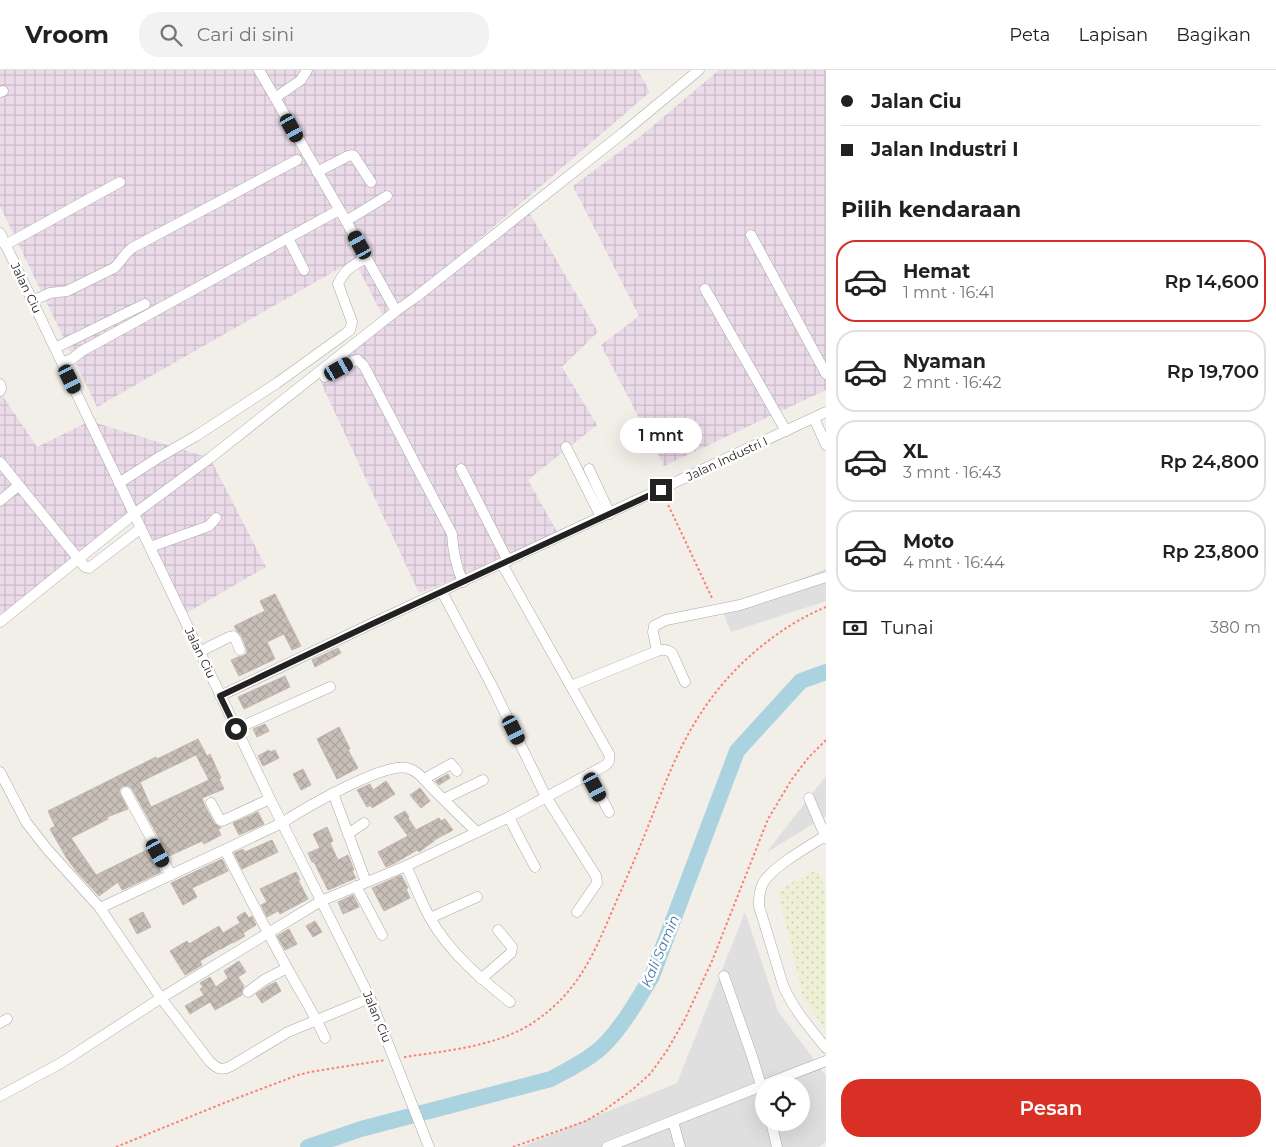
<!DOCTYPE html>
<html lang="id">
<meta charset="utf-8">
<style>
:root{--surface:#fff;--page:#f2f2f2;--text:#202124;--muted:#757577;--line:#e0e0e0;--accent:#d93025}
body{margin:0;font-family:Montserrat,sans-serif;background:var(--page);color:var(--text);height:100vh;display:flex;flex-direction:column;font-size:19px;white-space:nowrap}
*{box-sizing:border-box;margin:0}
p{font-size:16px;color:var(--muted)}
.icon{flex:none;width:28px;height:28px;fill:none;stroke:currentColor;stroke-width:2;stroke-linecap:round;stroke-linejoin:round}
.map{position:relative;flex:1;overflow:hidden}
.panel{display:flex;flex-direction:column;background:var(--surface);width:450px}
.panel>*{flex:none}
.hud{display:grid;align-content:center;height:110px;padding:0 15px;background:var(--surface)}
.fabs{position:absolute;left:755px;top:1006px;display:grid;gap:10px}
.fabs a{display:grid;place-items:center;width:55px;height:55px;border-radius:50%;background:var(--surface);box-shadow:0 5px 20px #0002;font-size:25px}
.end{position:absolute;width:22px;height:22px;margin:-11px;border:6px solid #222;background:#fff;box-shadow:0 0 0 2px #fff}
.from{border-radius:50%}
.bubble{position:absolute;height:35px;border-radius:18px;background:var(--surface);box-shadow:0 5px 20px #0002;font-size:16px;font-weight:600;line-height:35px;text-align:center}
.car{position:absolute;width:15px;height:30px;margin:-15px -8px;border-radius:6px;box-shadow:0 0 4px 1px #0007;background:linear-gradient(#222 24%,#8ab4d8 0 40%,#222 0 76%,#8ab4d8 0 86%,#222 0)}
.hud b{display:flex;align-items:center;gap:18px;height:48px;font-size:19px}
.hud b+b{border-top:1px solid var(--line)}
.hud i{width:12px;height:12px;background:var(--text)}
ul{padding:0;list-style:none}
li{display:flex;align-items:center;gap:15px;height:82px;margin:0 10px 8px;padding:0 5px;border:2px solid var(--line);border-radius:20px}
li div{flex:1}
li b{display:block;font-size:19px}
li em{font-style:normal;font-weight:600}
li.selected{border-color:var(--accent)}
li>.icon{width:45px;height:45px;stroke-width:1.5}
h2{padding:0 15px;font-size:22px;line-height:60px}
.pay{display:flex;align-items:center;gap:12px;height:55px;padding:0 15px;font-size:19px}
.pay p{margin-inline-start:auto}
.action{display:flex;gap:10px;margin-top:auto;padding:10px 15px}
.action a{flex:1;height:58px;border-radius:20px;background:var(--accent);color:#fff;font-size:20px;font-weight:600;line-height:58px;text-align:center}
header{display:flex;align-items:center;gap:30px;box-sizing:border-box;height:70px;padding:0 25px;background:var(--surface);border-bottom:1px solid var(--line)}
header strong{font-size:24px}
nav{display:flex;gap:28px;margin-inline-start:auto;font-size:18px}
.search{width:350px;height:45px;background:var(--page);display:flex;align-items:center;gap:12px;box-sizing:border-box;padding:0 18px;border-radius:20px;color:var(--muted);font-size:19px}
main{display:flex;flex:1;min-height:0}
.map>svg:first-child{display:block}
.residential{fill:#e0dfdf;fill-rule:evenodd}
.industrial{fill:url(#industrial-grid)}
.farmland{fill:url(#farmland-dots)}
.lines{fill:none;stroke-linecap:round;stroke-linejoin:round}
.river{stroke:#aad3df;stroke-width:16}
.building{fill:url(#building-cross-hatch);stroke:#c4b6ab;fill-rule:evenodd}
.minor-casing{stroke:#a9a9a9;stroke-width:11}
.path{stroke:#fa8072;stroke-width:2;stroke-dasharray:2.5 2.5;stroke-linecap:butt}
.minor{stroke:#fff;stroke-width:10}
.route{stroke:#222;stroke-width:6}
.labels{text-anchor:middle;stroke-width:5;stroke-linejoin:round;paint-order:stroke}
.street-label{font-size:12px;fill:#222;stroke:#fff}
.water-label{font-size:14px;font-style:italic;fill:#4a7aab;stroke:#fff}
</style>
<header>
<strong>Vroom</strong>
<div class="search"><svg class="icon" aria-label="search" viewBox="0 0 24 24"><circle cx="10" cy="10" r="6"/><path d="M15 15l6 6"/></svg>Cari di sini</div>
<nav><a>Peta</a><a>Lapisan</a><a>Bagikan</a></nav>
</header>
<main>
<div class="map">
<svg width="826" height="1077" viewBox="0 0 826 1077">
<defs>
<pattern id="industrial-grid" width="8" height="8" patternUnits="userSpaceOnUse" patternTransform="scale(1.25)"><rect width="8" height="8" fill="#ebdbe8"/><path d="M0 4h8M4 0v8" fill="none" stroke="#c9bcc7"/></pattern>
<pattern id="farmland-dots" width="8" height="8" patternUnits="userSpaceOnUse" patternTransform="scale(1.25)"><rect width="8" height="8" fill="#eef0d5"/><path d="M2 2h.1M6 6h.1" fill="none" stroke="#ccceb7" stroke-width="1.8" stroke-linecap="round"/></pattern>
<pattern id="building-cross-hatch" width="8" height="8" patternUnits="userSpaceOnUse" patternTransform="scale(1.25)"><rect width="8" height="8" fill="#c7bfb8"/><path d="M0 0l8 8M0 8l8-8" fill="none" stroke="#aba49e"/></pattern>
</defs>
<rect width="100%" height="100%" fill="#f2efe9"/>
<g class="residential">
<path d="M826,499V531L731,562L722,540Z"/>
<path d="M826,706V746L766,783Z"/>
<path d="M745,842L778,941L826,1006V1072L819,1077H521L677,1013ZM764,1015H801V1052H764Z"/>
</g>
<g class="industrial">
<path d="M0,0H638L650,22L392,244L527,139L598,262L562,297L597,355L528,410L560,467L419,523L317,304L385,250L354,190L97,337L0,136Z"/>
<path d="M719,0H826V320L664,396L601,275L639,246L573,116L642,65Z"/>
<path d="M0,322L37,377L90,351L210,388L266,497L183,545L137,447L0,553Z"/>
</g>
<path class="farmland" d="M818,799L826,823V961L803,927L778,820Z"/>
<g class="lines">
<path class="river" d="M308,1077L361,1059L551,1009C569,999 592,988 606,973C625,953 638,929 652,906L737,681L801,611L826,602"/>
</g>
<g class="building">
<path d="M275,524L301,576L292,580L284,564L267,572L275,589L239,606L231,590L238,587L243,586L247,583V580L241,565L236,560L234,556L265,541L260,531Z"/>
<path d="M338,578L341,583L315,597L312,590Z"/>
<path d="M285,606L290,617L244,639L238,627Z"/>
<path d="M265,654L269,661L257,667L253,659Z"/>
<path d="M339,657L350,679L348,680L358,698L337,709L317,669Z"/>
<path d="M198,669L207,686L210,684L221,708L219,709L224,719L202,728L205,736L214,753L221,758L218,759L221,765L204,774L202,771L169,786L132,719L129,716H123L120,719L119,722L128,739L107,747L108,749L71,768L96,805L149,779L161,802L122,820L118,812L99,826L76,801L66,787L50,759L55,756L48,741L156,687L157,689ZM196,685L209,710L151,737L140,712Z"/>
<path d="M269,680L270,682L275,680L279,688L263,696L258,686Z"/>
<path d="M303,699L311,715L301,720L293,704Z"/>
<path d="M448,704L450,708L439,715L435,711Z"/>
<path d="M386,711L395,724L372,738L371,735L367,737L357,720L370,714L373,720Z"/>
<path d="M420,718L430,731L421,738L410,725Z"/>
<path d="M405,741L409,747L408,748L416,760L439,748L441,751L445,749L453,760L434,770V771L419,782L417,780L395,793L386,797L378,782L408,766L394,747Z"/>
<path d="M258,742L264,754L239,765L233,753Z"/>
<path d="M327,757L333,771L330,773L338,790L348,785L354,800L352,801L356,808L328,820L314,792H312L308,783L320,778L313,764Z"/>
<path d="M272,770L278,782L242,799L234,783L243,779L245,782Z"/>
<path d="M222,789L228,801L192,818L197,827L183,835L171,813Z"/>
<path d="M296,802L300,810H298L308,829L280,844L278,841L267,847L261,835L267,832L260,819Z"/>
<path d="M401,805L408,818L406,819L410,828L384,841L372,818Z"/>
<path d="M353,825L359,837L343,844L338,832Z"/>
<path d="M143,842L151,857L137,864L129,849Z"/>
<path d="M245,842L249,848L252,846L256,855L243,863L245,866L233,873V872L221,879H220L200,891L202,895L185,905L170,881L187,871L189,874L219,856L223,863L240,853L237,847Z"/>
<path d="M315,851L322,862L313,867L306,856Z"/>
<path d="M289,859L297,874L285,880L277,866Z"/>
<path d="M239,891L246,902L238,907L244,916L242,920V925L215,940L210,932L190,944L185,936L204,925L200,919L203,917L200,913L210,907L216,917L228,908L224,901Z"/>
<path d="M276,912L281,921L262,933L256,924L268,916Z"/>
</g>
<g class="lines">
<g class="minor-casing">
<g id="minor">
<path d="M259,0L346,151L396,241"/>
<path d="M0,22L3,21"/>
<path d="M275,28L301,10L307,0"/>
<path d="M317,102L348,86L352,85L354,86L371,112"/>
<path d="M346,151L387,126"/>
<path d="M0,163L270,729L370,928L429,1077"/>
<path d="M751,165L826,304"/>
<path d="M288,168L304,200"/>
<path d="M5,175L120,112"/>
<path d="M705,219L786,361"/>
<path d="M32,231L50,223L67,221L114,198C121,192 124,184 132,178L297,90"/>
<path d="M55,278L145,234"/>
<path d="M62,292L72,289L82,281L339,140"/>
<path d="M325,307L353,291L358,290L364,296L452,464C453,480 456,497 463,512"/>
<path d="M0,314L1,318L0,321"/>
<path d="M814,348L826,375"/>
<path d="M566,377L601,447"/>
<path d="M0,392L85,497L89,498L141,458"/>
<path d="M461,399L508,491"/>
<path d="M589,399L610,444"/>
<path d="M119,413L161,386L196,366L277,313L345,264L350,260L352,252L338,214C345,199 352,196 366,188"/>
<path d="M0,431L18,416"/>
<path d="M150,477L209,456L216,448"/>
<path d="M442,522L491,614L546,727L596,806L597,813L577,842"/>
<path d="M0,552L134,444L210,388L396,241L416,227L623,63L699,0"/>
<path d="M657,581C663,579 666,579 672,583L685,612"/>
<path d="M199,582L229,567L233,566L235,568L240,580"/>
<path d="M571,616L657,581L653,562L654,556L666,550L740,535L826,507"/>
<path d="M220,626L371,554L826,342"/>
<path d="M236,659L330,617"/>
<path d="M0,702L26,752L47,779L100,838L161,928L210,992C218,999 221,1001 231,996L288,962L370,928"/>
<path d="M589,704L609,742"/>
<path d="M424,709L451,694L457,701"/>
<path d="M126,722L171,805"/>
<path d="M333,723L366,812"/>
<path d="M809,728L826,768"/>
<path d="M444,729L483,710"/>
<path d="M211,733L220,750L222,751L270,729"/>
<path d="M509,747L520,769L535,797"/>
<path d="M348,764L364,753"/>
<path d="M825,766C809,776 772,797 763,813C759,821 759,828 759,836L783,915C793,939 810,958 826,978"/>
<path d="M225,780C245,819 265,858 286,896C299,920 314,943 325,968"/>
<path d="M406,796C414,813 421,832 430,848C450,883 480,908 510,932"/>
<path d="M356,816L382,865"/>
<path d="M100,838L282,753C303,739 384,692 407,698C419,701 427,713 436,722C449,735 463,749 477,762"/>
<path d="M430,848L477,827"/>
<path d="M724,906L752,986L764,1025"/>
<path d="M481,909L511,883L512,877L498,860"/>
<path d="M248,922L264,910L287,898"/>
<path d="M0,953L7,949"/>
<path d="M764,1015L826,991"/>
<path d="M0,1026L61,993L161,928L321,831L406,796L509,747L606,695C610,691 610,690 609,684L502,494"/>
<path d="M673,1051L680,1077"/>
<path d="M771,1052L777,1077"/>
<path d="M607,1077L764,1015"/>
</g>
</g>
<g class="path">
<path d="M664,426L713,530"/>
<path d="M404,987C446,981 499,976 534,952C580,921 595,881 616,832C628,805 640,777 651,749C665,713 679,676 701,643C729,599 777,557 826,537"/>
<path d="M116,1077L224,1033L298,1005L310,1002L385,990"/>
<path d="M513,1077L586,1051L606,1039L632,1020L650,1004L666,982L684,951L712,891L768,749L792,709L809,687L826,670"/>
</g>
<use href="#minor" class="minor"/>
</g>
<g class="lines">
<path class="route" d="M236,659L220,626L372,554L661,420"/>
</g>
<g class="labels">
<g class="street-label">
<text transform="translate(26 218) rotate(64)" y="4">Jalan Ciu</text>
<text transform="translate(727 389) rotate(-25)" y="4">Jalan Industri I</text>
<text transform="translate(200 583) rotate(64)" y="4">Jalan Ciu</text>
<text transform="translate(377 947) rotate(67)" y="4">Jalan Ciu</text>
</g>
<g class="water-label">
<text transform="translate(660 881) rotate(-67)" y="5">Kali Samin</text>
</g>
</g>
</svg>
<div class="fabs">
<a><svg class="icon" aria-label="locate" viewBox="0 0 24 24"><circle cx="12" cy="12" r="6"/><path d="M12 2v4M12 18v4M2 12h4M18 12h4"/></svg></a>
</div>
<i class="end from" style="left:236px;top:659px"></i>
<i class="end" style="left:661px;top:420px"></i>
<div class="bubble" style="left:620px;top:348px;width:82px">1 mnt</div>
<i class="car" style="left:292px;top:58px;rotate:151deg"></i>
<i class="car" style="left:360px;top:175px;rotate:331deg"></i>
<i class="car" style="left:339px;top:299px;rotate:60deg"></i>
<i class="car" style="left:70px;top:309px;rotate:154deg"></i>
<i class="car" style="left:514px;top:660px;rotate:154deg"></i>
<i class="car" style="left:595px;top:717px;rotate:152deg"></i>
<i class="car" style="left:158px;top:783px;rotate:151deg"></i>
</div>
<section class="panel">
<div class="hud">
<b><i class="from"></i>Jalan Ciu</b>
<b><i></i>Jalan Industri I</b>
</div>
<h2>Pilih kendaraan</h2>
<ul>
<li class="selected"><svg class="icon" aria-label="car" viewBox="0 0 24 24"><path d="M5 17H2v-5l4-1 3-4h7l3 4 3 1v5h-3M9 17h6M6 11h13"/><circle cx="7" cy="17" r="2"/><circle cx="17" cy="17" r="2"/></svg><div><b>Hemat</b><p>1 mnt · 16:41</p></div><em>Rp 14,600</em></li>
<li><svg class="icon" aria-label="car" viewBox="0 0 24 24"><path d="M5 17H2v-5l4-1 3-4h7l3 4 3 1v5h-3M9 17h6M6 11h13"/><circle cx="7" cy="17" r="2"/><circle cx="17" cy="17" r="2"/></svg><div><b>Nyaman</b><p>2 mnt · 16:42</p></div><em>Rp 19,700</em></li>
<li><svg class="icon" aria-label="car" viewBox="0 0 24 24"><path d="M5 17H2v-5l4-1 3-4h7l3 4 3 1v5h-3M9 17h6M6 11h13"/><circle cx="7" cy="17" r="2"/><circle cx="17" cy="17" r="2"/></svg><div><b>XL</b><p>3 mnt · 16:43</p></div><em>Rp 24,800</em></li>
<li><svg class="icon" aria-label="car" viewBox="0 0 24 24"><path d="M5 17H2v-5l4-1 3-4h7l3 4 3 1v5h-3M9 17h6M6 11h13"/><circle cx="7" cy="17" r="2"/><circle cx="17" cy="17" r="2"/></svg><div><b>Moto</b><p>4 mnt · 16:44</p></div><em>Rp 23,800</em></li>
</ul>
<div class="pay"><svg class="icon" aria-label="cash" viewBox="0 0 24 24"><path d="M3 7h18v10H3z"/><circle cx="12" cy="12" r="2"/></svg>Tunai<p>380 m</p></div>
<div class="action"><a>Pesan</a></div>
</section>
</main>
